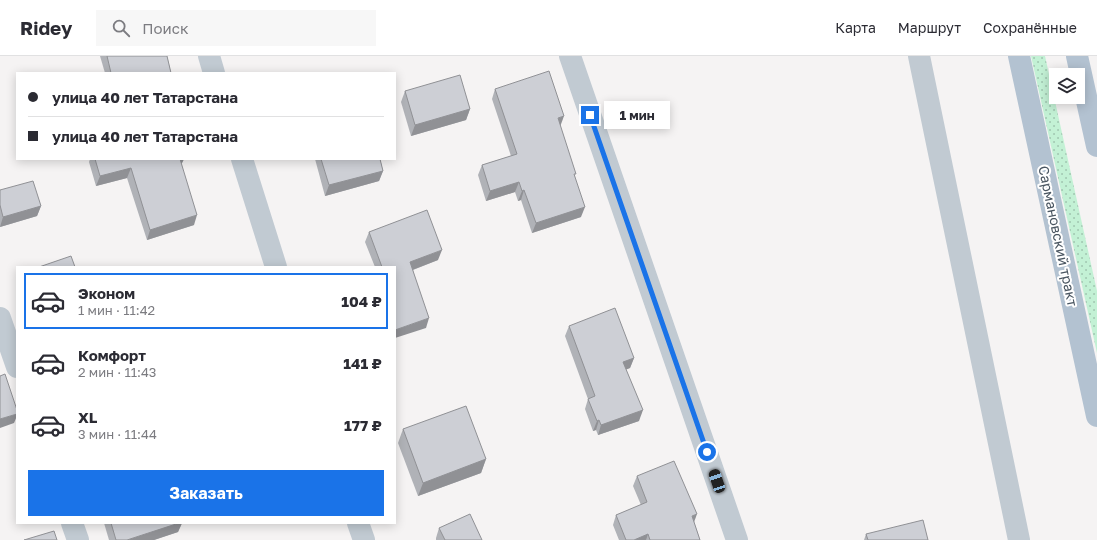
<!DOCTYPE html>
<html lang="ru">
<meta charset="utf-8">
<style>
:root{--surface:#fff;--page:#f7f7f7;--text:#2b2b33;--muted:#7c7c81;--line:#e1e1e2;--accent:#1a73e8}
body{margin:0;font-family:"Golos Text",sans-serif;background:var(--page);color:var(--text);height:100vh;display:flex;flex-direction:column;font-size:15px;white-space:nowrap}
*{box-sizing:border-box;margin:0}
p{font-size:13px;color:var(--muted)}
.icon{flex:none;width:22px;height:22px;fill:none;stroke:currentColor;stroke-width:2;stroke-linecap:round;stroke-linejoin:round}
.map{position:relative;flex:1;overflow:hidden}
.panel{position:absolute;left:16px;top:210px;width:380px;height:258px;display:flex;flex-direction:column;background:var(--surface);border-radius:0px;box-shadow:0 2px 10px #0003}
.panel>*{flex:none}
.guide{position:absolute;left:16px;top:16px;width:380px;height:88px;border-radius:0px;box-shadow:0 2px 10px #0003;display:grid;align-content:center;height:88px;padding:0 12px;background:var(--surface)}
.controls{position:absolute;left:1049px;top:12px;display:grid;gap:8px}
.controls a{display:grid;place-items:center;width:36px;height:36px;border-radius:0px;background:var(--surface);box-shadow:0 2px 10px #0003;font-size:20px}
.end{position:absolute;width:18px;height:18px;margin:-9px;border:5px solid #1a73e8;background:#fff;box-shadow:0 0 0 2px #fff}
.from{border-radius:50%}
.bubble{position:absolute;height:28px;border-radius:0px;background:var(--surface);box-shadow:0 2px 10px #0003;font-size:13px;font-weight:700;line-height:28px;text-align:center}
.car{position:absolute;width:12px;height:24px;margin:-12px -6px;border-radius:5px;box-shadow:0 0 3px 1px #0007;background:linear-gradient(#222 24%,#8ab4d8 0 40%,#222 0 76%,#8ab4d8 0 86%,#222 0)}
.guide b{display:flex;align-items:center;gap:14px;height:38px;font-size:15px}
.guide b+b{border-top:1px solid var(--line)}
.guide i{width:10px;height:10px;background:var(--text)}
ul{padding:7px 0 0;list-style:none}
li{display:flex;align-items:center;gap:12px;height:56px;margin:0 8px 6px;padding:0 4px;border:2px solid transparent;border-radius:0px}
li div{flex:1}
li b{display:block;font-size:15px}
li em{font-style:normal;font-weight:700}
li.active{border-color:var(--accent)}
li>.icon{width:36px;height:36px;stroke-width:1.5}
.button{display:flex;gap:8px;margin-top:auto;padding:8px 12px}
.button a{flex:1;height:46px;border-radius:0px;background:var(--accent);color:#fff;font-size:16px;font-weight:700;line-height:46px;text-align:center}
header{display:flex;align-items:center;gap:24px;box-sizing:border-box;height:56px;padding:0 20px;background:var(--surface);border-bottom:1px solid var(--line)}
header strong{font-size:19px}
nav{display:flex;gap:22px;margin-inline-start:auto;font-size:14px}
.search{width:280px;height:36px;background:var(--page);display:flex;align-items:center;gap:10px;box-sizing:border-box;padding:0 14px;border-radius:0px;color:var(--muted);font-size:15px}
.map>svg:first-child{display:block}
.grass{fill:url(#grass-dots)}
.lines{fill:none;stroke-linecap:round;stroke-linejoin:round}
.minor{stroke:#c1cad2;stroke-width:22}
.major{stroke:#b3c2d1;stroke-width:22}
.wall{fill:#b0b2b7}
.shaded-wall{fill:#909195}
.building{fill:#cdcfd5;stroke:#909195}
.route{stroke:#1a73e8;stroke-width:5}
.labels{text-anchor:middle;stroke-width:4;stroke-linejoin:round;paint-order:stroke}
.street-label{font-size:14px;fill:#4a5661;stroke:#fff}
</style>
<header>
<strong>Ridey</strong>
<div class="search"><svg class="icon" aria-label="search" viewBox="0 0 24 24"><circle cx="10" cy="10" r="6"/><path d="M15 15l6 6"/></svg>Поиск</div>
<nav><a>Карта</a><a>Маршрут</a><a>Сохранённые</a></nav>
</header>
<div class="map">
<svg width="1097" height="484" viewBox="0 0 1097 484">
<defs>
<pattern id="grass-dots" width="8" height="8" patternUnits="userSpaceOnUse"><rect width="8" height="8" fill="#c3f1d5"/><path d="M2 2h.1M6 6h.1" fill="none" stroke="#a0c6b0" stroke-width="1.8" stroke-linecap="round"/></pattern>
</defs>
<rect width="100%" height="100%" fill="#f5f3f3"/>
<path class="grass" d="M1031,0H1045L1097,235V297Z"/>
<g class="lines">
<g class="minor">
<path d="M209,0L214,17"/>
<path d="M570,0L737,484"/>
<path d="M919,0L1019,484"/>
<path d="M242,103L276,211"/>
<path d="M0,262L17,311"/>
<path d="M72,467L78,484"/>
<path d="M358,467L364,484"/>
</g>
<g class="major">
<path d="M1019,0L1097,360"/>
<path d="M1077,0L1097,90"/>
</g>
</g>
<g class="wall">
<path d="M100,0H167L171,17H105Z"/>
<path d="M495,33L560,70L575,121L581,161L532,177L521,144L518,145L515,136L486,145L478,119L482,109L511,100L492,43Z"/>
<path d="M405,35L470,53L466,64L411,80L401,46Z"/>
<path d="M90,103H184L182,107L181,108L194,169L147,184L127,122L96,130L89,106Z"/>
<path d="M315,103H380L383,115L379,125L325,140Z"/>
<path d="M0,134L41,150L37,160L0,171Z"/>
<path d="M369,176L438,204L413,214L426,272L395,211H375L365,186Z"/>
<path d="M569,270L634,302L630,312L626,313L639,365L598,379L596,374L593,375L585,353L588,343L565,280Z"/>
<path d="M403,373L486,403L481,417L418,440L398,387Z"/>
<path d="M637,420L694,466L700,484H619L613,469L616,459L641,449L633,430Z"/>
<path d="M104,467H182L178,476L154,484H109Z"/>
<path d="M439,472L482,484H436V482Z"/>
<path d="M866,478L928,484H864Z"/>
</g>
<g class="shaded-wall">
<path d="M470,53L466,64L411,80L415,69Z"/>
<path d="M564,60L560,71L558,62Z"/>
<path d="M177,103H184L182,107L175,109Z"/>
<path d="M131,112L127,122L96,130L100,120Z"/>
<path d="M383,115L379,125L325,140L329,129Z"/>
<path d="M519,126L515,136L486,145L490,135Z"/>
<path d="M524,134L521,144L518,145L522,135Z"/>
<path d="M41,150L37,160L0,171L3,161Z"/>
<path d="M585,151L581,161L532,177L536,167Z"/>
<path d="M197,159L194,169L147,184L150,174Z"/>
<path d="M442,194L438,204L407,216L410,206Z"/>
<path d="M429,262L426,272L395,282V274Z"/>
<path d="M634,302L630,312L620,316L623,306Z"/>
<path d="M643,354L639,365L598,379L601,369Z"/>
<path d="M17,358V360L14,367L0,372V363Z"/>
<path d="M599,364L596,374L593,375L597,365Z"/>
<path d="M486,403L481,417L418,440L423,427Z"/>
<path d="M697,458L693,469L692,460Z"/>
<path d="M179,467H182L178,476L154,484H127Z"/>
<path d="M648,478L646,484H634Z"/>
</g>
<g class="building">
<path d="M107,0H167L171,17H111Z"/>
<path d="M549,15L564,60L558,62L576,118H574L585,151L536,167L524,134L522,135L519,126L490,135L482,109L517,98L495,33Z"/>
<path d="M460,19L470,53L415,69L405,35Z"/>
<path d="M95,103H180L197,159L150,174L131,112L100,120Z"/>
<path d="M321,103H380L383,115L329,129Z"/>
<path d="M33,125L41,150L3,161L0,149V134Z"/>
<path d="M427,154L442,194L410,206L429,262L395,274V211H382L369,176Z"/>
<path d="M71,200L75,211H39Z"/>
<path d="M615,252L634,302L623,306L643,354L601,369L599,364L597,365L588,343L595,340L569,270Z"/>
<path d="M5,318L17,354V358L0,363V320Z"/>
<path d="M466,350L486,403L423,427L403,373Z"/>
<path d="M674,405L697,458L692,460L700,484H650L648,478L634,484H626L616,459L647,446L637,420Z"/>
<path d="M470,458L482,484H445L439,472Z"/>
<path d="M923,464L928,484H868L866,478Z"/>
<path d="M111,467H179L127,484H116Z"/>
<path d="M54,475L57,484H24Z"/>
</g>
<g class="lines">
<path class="route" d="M590,59L707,396"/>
</g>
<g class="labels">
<g class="street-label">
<text transform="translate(1058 180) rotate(78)" y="5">Сармановский тракт</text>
</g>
</g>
</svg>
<div class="controls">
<a><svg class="icon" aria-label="layers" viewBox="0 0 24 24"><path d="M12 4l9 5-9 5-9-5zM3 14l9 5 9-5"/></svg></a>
</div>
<i class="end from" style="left:707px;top:396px"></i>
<i class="end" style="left:590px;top:59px"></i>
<div class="bubble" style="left:604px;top:45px;width:66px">1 мин</div>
<i class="car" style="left:717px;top:425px;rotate:341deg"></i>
<div class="guide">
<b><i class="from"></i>улица 40 лет Татарстана</b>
<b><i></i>улица 40 лет Татарстана</b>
</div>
<section class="panel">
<ul>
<li class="active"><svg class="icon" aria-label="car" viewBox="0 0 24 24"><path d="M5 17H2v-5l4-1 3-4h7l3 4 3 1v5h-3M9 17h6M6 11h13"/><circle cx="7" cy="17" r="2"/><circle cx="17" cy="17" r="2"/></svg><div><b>Эконом</b><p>1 мин · 11:42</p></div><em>104 ₽</em></li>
<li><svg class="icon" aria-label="car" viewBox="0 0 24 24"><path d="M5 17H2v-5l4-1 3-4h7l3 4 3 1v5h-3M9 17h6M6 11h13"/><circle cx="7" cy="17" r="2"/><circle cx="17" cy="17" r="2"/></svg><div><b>Комфорт</b><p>2 мин · 11:43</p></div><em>141 ₽</em></li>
<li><svg class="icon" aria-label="car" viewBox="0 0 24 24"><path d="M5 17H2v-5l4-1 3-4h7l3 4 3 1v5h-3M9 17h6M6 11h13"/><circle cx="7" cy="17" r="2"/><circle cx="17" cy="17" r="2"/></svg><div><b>XL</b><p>3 мин · 11:44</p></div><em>177 ₽</em></li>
</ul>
<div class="button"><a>Заказать</a></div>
</section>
</div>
